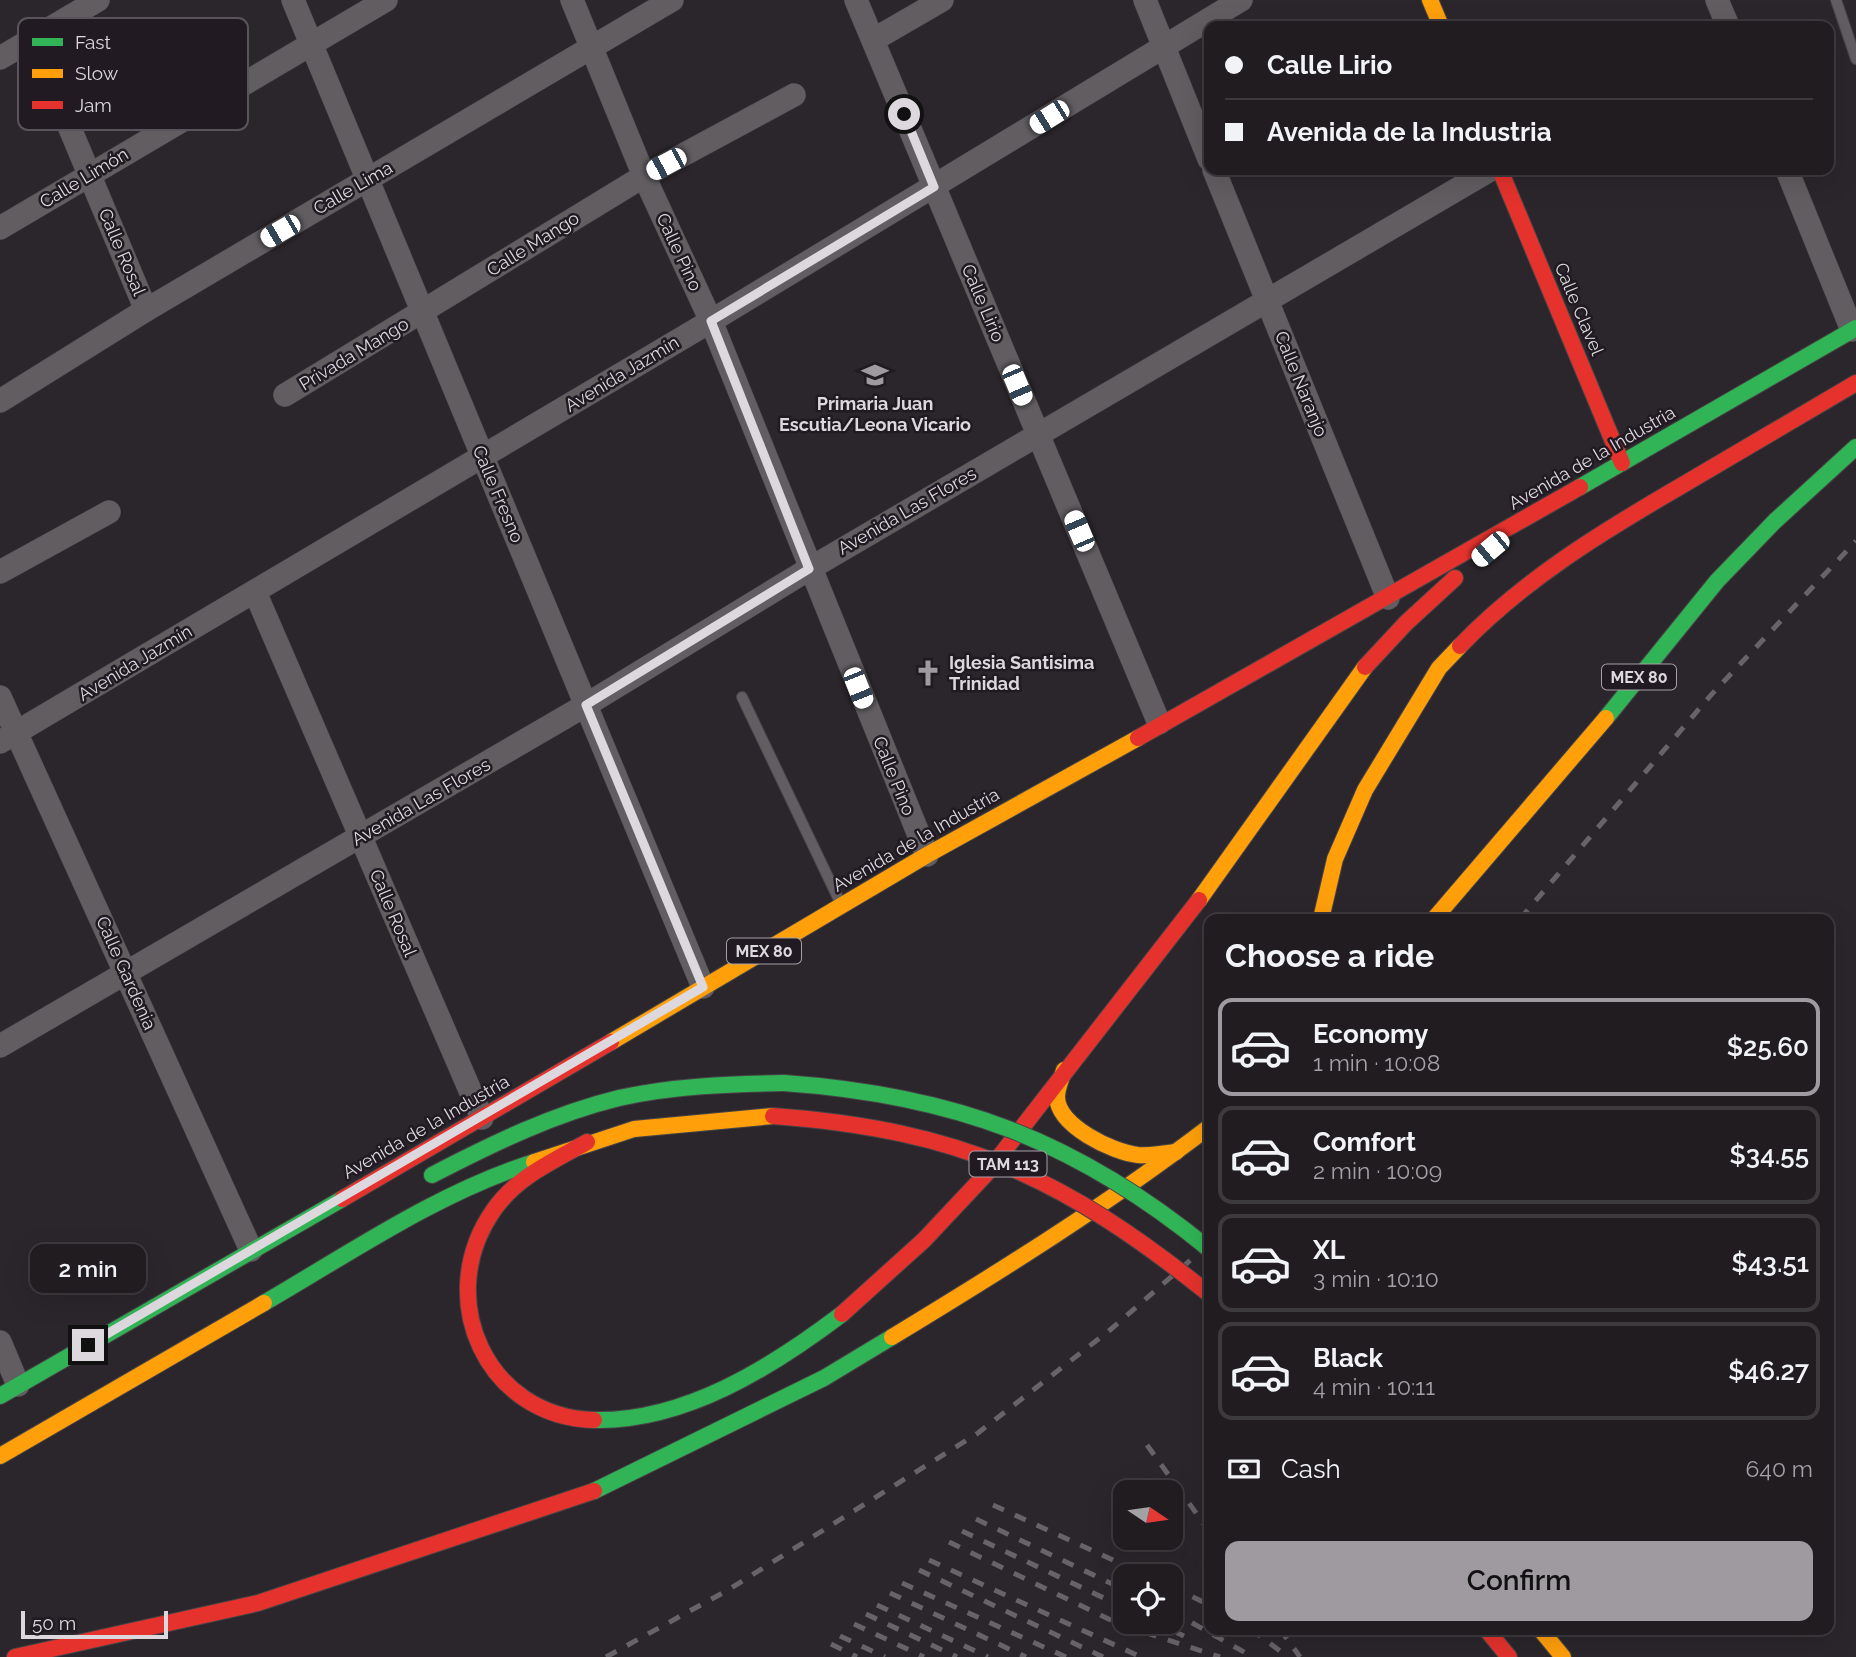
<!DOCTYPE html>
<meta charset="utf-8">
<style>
:root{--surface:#201c20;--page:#282529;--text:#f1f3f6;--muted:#a2a1a5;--line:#3d3a3e;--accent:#9e9a9f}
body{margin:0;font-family:Raleway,sans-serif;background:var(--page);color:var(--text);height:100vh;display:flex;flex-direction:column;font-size:26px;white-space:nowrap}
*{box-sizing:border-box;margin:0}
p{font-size:23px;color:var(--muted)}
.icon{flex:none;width:38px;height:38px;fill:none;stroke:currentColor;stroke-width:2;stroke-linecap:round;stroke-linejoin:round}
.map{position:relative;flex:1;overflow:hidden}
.details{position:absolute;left:1204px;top:914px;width:630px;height:721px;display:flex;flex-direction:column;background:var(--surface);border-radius:14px;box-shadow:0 7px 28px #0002,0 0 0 2px var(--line)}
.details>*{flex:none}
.guide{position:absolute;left:1204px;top:21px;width:630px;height:154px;border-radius:14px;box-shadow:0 7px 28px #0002,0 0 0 2px var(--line);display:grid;align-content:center;height:154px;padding:0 21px;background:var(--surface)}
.needle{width:46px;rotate:103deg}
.tools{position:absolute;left:1113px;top:1480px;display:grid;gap:14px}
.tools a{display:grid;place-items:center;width:70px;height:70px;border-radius:14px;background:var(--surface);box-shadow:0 7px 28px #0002,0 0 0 2px var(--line);font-size:35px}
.scale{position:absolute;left:21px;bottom:18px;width:147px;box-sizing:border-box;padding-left:7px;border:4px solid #ddd8de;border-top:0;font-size:19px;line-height:24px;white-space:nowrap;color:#ddd8de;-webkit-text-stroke:5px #211a23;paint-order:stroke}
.end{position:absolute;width:32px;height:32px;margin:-16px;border:9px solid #ddd8de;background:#111;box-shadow:0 0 0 4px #111}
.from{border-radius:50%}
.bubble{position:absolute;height:49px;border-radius:14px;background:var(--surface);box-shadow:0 7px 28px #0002,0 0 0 2px var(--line);font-size:23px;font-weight:600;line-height:49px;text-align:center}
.car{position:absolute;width:21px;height:42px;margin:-21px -10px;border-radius:9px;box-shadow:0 0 5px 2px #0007;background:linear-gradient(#fff 24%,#345 0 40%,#fff 0 76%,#345 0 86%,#fff 0)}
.guide b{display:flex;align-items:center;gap:24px;height:66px;font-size:26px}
.guide b+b{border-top:2px solid var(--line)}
.guide i{width:18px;height:18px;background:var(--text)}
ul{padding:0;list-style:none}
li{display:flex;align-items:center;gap:21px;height:98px;margin:0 14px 10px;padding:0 7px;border:4px solid var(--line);border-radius:14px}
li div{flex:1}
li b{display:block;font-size:26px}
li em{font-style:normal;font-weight:600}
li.current{border-color:var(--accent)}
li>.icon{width:63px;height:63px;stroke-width:1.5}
h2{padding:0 21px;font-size:32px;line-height:84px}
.pay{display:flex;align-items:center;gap:18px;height:77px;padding:0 21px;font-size:26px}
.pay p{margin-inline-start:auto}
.primary-button{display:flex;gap:14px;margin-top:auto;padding:14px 21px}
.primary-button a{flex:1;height:80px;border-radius:14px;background:var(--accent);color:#111;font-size:28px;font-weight:600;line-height:80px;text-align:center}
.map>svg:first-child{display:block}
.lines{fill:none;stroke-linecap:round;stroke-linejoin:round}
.lane-casing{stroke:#474447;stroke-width:12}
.street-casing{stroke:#474447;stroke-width:24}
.fast-casing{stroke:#474447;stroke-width:18}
.slow-casing{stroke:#474447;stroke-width:18}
.jam-casing{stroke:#474447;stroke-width:18}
.lane{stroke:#615d61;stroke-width:10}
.street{stroke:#615d61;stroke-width:23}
.fast{stroke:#30b455;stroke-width:16}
.slow{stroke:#ff9f0a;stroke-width:16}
.jam{stroke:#e5322d;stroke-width:16}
.rail{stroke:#676468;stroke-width:5;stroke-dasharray:12 12;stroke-linecap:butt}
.fast-bridge-casing{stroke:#474447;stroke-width:18;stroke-linecap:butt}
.jam-bridge-casing{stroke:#474447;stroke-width:18;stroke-linecap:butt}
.fast-bridge{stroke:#30b455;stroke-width:16}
.jam-bridge{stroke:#e5322d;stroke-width:16}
.route{stroke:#ddd8de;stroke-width:9}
.labels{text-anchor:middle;stroke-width:5;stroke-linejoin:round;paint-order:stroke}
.shield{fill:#211a23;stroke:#a59fa6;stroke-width:2}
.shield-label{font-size:16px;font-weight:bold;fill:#ddd8de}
.street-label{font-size:18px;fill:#ddd8de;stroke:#211a23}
.poi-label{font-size:18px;font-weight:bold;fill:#ddd8de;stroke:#211a23}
.key{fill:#211a23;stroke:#59535b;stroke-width:2}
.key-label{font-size:19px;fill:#ddd8de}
</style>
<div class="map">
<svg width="1856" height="1657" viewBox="0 0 1856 1657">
<rect width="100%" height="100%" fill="#2a262b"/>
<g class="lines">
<g class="lane-casing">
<g id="lane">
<path d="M1836,0L1856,59"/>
<path d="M742,697L839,900"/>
</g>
</g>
<g class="street-casing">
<g id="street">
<path d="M293,0L703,987"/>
<path d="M572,0L644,176L711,321L927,855"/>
<path d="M856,0L1159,723"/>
<path d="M1145,0L1209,159"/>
<path d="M1717,0L1728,26"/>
<path d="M33,40L146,310"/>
<path d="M873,40L942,0"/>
<path d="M0,58L98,0"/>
<path d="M1214,170L1388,598"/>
<path d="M1787,170L1852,330"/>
<path d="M0,228L386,0"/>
<path d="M285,395L644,176L794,95"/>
<path d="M0,401L146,310L672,0"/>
<path d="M0,572L109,512"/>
<path d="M255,592L482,1118"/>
<path d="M0,697L251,1250"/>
<path d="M0,742L711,321L1241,0"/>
<path d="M0,1046L586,705L809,569L1490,170"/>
<path d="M0,1342L18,1385"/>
</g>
</g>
<g class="fast-casing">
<g id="fast">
<path d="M1580,487L1856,328"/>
<path d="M1606,718L1717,581L1775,521L1856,447"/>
<path d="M432,1175C492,1144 553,1114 619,1098C673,1086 729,1084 784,1083"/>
<path d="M264,1303C352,1252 437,1193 534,1162"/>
<path d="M0,1396L342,1199"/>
<path d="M594,1420C685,1422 772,1367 842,1314"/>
<path d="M594,1491L824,1378L892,1337"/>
</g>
</g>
<g class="slow-casing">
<g id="slow">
<path d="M1430,0L1441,26"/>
<path d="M1199,900L1365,667"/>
<path d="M1321,919L1335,859L1365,790L1439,668L1460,646"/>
<path d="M1434,919L1606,718"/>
<path d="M611,1042L927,855L1138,738"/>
<path d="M1064,1070C1062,1078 1057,1088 1057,1097C1058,1126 1112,1152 1138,1155C1150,1156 1163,1154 1176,1152"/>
<path d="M534,1162L634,1129L773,1116"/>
<path d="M892,1337C1001,1271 1108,1204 1209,1127"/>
<path d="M0,1456L264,1303"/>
<path d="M1540,1629L1563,1657"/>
</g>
</g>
<g class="jam-casing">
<g id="jam">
<path d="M1500,170L1622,463"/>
<path d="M1460,646C1523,580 1602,532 1681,486C1739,452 1798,417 1856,383"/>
<path d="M1365,667L1406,623L1455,578"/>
<path d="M1138,738L1580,487"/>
<path d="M587,1142C552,1162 516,1177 493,1211C433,1298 486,1417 594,1420"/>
<path d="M342,1199L611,1042"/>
<path d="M842,1314L924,1240L986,1174L1199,900"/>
<path d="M1486,1629L1509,1657"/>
<path d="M15,1657L258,1603L594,1491"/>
</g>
</g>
<use href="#lane" class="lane"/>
<use href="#street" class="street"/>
<use href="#fast" class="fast"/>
<use href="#slow" class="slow"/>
<use href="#jam" class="jam"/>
<g class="rail">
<path d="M1520,919L1711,695L1856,541"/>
<path d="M1147,1445L1209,1531"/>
<path d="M993,1505L1150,1577"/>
<path d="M976,1519L1125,1590"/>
<path d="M962,1531L1125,1608"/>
<path d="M949,1542L1119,1624L1220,1657"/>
<path d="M929,1560L1141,1657"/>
<path d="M919,1570L1103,1657"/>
<path d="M902,1583L1066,1657"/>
<path d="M1171,1586L1209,1605"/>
<path d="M890,1593L1026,1657"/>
<path d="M877,1605L988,1657"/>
<path d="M1171,1611L1253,1657"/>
<path d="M866,1614L957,1657"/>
<path d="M1155,1622L1184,1636"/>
<path d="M854,1624L924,1657"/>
<path d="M1251,1629L1288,1657"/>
<path d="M1280,1629L1300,1657"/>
<path d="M840,1636L885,1657"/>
<path d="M831,1644L857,1657"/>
<path d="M606,1657L728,1590L978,1433L1110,1330L1209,1244"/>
</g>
<g class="fast-bridge-casing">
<path id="fast-bridge" d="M784,1083C954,1095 1076,1140 1209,1249"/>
</g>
<g class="jam-bridge-casing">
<path id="jam-bridge" d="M773,1116C961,1130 1063,1177 1209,1294"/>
</g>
<use href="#fast-bridge" class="fast-bridge"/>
<use href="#jam-bridge" class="jam-bridge"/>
</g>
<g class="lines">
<path class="route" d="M88,1345L703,987L586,705L809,569L711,321L934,187L904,114"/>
</g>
<defs>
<g id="school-bare" transform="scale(2.1)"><path d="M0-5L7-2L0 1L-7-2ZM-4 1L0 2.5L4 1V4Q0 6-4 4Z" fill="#9e9a9f" stroke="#211a23" stroke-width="2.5" paint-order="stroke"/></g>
<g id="church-bare" transform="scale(2.1)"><path d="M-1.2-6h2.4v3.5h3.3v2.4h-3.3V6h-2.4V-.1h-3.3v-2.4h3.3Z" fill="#9e9a9f" stroke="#211a23" stroke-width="2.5" paint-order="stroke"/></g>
</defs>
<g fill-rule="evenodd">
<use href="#school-bare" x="875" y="375"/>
<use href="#church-bare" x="928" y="673"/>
</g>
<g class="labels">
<g class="shield">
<rect x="1602" y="664.5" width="74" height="25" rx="5"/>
<rect x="727" y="938.5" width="74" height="25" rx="5"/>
<rect x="969.5" y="1151.5" width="77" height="25" rx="5"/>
</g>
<g class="shield-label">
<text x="1639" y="683">MEX 80</text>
<text x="764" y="957">MEX 80</text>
<text x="1008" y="1170">TAM 113</text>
</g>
<g class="street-label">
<text transform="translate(84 178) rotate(-31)" y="6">Calle Limón</text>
<text transform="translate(353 188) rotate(-30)" y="6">Calle Lima</text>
<text transform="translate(533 244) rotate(-32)" y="6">Calle Mango</text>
<text transform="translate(122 252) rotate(67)" y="6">Calle Rosal</text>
<text transform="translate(679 252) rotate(65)" y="6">Calle Pino</text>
<text transform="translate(983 303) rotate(67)" y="6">Calle Lirio</text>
<text transform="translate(1579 309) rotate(67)" y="6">Calle Clavel</text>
<text transform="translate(354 354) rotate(-31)" y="6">Privada Mango</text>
<text transform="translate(622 374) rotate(-31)" y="6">Avenida Jazmín</text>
<text transform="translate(1301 384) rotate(68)" y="6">Calle Naranjo</text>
<text transform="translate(1592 458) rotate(-30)" y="6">Avenida de la Industria</text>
<text transform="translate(498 494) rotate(67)" y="6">Calle Fresno</text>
<text transform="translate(907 511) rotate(-30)" y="6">Avenida Las Flores</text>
<text transform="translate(135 663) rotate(-31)" y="6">Avenida Jazmín</text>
<text transform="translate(894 776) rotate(68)" y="6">Calle Pino</text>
<text transform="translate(421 802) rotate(-30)" y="6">Avenida Las Flores</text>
<text transform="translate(916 840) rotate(-30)" y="6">Avenida de la Industria</text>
<text transform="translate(393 913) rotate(67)" y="6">Calle Rosal</text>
<text transform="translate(126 973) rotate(66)" y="6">Calle Gardenia</text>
<text transform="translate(426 1127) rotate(-30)" y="6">Avenida de la Industria</text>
</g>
<g class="poi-label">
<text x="875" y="410">Primaria Juan<tspan x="875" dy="21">Escutia/Leona Vicario</tspan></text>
<text x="949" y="669" text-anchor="start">Iglesia Santisima<tspan x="949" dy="21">Trinidad</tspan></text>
</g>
</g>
<rect x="18" y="18" width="230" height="112" rx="10" class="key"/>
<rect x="32" y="38" width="31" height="8" fill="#30b455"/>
<rect x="32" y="69" width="31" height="9" fill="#ff9f0a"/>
<rect x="32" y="101" width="31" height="8" fill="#e5322d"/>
<g class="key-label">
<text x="75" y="49">Fast</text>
<text x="75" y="80">Slow</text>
<text x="75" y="112">Jam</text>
</g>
</svg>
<div class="tools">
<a><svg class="needle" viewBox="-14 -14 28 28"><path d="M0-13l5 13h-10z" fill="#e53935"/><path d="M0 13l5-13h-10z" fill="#a2a1a5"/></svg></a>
<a><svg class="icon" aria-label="locate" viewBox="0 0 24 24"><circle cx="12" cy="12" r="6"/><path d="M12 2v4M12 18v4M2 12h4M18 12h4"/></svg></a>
</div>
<div class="scale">50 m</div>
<i class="end from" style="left:904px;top:114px"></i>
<i class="end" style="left:88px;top:1345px"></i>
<div class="bubble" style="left:30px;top:1244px;width:116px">2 min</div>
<i class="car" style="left:1049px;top:117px;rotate:238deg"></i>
<i class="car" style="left:666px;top:164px;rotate:242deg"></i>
<i class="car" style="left:280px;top:231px;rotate:240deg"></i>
<i class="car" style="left:1017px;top:385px;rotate:157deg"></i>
<i class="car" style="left:1079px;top:531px;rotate:337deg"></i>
<i class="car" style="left:1490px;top:549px;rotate:230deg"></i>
<i class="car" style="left:858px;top:688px;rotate:158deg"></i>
<div class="guide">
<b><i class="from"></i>Calle Lirio</b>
<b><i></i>Avenida de la Industria</b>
</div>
<section class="details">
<h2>Choose a ride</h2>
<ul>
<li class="current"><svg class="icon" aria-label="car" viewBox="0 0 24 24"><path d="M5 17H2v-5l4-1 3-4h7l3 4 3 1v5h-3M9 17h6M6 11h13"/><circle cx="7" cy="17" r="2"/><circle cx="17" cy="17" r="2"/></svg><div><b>Economy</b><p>1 min · 10:08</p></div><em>$25.60</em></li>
<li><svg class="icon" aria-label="car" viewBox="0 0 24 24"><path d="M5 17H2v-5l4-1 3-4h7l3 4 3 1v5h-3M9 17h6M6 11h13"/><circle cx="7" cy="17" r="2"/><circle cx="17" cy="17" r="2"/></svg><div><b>Comfort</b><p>2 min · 10:09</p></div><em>$34.55</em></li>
<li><svg class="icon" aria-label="car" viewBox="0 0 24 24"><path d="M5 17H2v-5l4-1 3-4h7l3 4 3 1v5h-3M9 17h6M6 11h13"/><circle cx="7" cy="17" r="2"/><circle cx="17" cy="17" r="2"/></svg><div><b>XL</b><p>3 min · 10:10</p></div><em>$43.51</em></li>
<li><svg class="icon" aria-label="car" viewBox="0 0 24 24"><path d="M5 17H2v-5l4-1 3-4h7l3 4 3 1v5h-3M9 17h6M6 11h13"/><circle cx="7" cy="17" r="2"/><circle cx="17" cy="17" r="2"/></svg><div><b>Black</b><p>4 min · 10:11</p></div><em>$46.27</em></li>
</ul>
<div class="pay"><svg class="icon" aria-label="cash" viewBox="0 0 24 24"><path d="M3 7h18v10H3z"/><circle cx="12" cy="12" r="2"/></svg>Cash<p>640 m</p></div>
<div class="primary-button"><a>Confirm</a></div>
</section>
</div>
